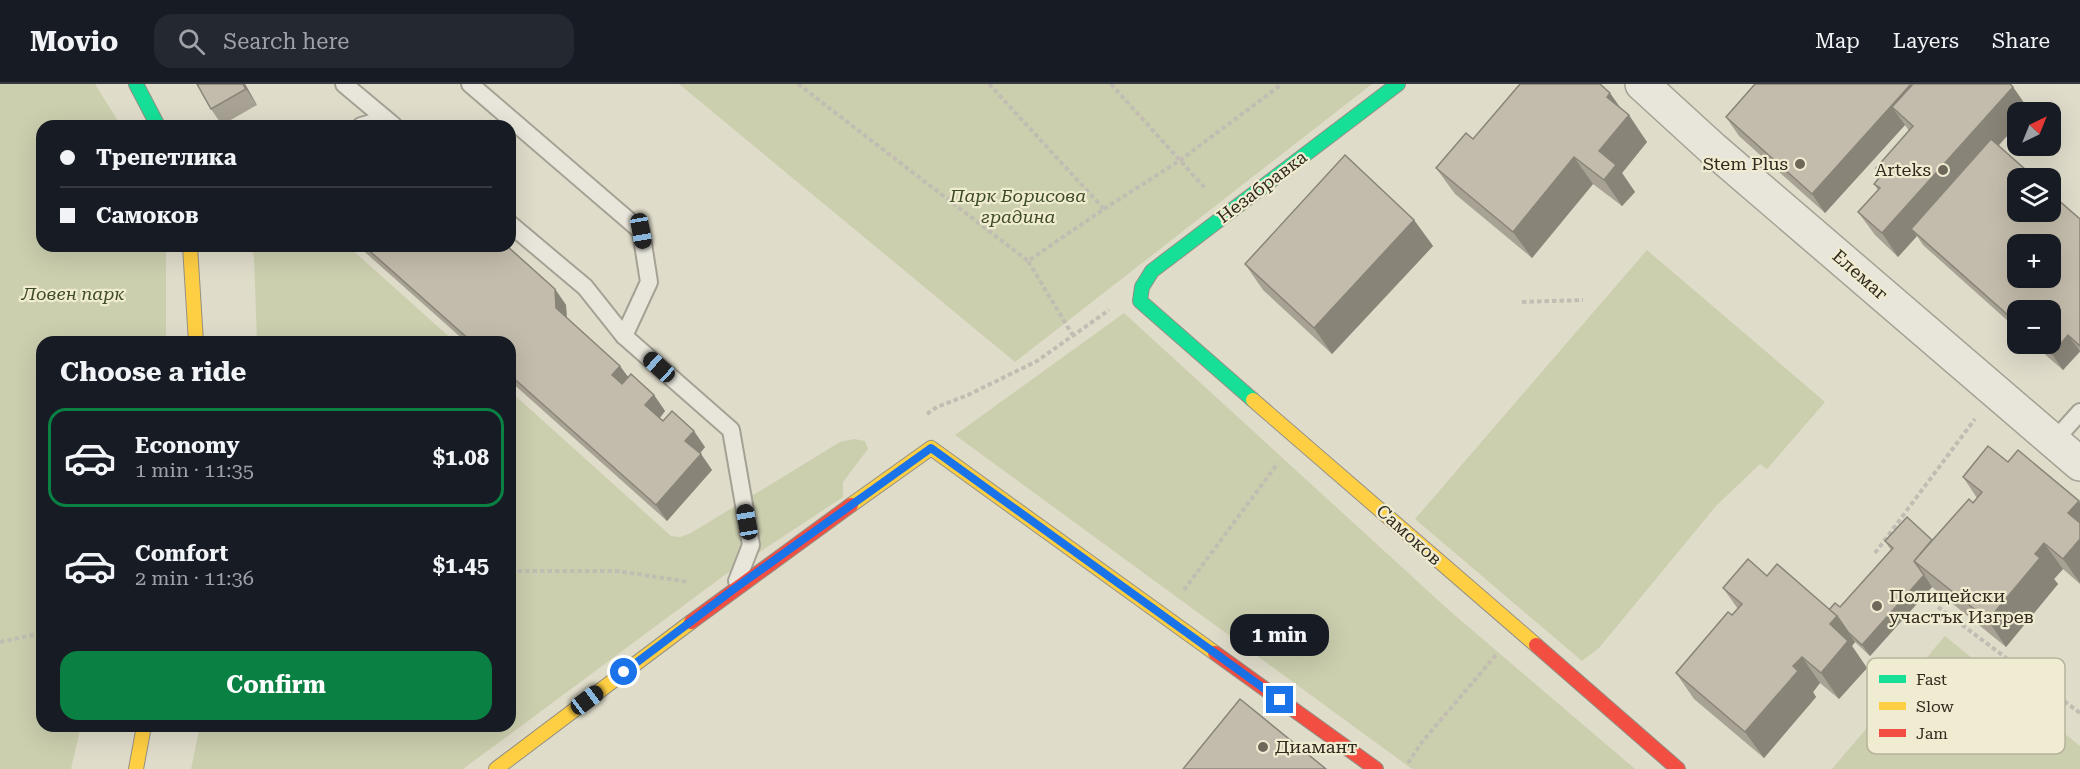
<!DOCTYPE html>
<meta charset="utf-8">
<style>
:root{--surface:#171b24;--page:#242831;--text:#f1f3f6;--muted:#9ea1a6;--line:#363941;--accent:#0b8043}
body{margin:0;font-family:"Roboto Serif",serif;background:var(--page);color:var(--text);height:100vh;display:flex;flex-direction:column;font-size:22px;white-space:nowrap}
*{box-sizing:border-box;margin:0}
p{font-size:20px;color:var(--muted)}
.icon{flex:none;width:33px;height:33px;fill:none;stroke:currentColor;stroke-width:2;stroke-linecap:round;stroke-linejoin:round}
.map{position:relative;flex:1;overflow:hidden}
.drawer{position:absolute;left:36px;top:252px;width:480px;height:396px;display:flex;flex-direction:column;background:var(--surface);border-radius:18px;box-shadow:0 6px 24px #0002}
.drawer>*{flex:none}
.guide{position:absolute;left:36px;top:36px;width:480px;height:132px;border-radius:18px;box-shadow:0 6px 24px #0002;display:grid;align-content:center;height:132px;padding:0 24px;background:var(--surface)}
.needle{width:39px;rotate:43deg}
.tools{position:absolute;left:2007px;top:18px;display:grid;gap:12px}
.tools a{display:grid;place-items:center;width:54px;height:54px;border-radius:12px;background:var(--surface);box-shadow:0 6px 24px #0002;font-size:30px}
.end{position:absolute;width:27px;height:27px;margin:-14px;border:8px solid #1a73e8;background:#fff;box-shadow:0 0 0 3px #fff}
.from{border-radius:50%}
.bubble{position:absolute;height:42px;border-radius:18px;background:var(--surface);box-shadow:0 6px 24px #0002;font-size:20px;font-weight:700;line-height:42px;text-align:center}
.car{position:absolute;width:18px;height:36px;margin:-18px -9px;border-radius:8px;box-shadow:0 0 4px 2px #0007;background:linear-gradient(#222 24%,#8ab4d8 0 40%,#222 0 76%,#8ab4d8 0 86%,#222 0)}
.guide b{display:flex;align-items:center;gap:21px;height:57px;font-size:22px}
.guide b+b{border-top:2px solid var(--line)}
.guide i{width:15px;height:15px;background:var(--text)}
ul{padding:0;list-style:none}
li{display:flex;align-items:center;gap:18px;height:99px;margin:0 12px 9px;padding:0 12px;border:3px solid transparent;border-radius:18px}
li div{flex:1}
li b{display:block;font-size:22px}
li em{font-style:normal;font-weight:700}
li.selected{border-color:var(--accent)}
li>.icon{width:54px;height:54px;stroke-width:1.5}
h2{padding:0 24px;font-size:27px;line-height:72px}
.primary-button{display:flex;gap:12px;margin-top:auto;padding:12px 24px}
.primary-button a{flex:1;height:69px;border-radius:18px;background:var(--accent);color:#fff;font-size:24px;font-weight:700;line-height:69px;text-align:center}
header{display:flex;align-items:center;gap:36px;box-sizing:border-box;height:84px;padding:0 30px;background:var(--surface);border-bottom:2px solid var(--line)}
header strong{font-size:28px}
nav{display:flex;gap:33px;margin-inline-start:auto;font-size:21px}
.search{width:420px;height:54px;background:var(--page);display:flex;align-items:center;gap:15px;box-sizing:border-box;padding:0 21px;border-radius:18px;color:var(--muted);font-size:22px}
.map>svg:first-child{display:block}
.green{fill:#cbcfae}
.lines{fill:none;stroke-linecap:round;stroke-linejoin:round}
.lane-casing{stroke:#a5a194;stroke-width:20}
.street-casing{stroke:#a5a194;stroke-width:36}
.fast-casing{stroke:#949084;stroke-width:16}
.slow-casing{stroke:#949084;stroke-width:16}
.jam-casing{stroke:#949084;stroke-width:16}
.path{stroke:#c1bdb3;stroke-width:4;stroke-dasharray:4.5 3;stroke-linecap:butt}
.lane{stroke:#e8e6db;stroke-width:16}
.street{stroke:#e8e6db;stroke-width:33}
.fast{stroke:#16e098;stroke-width:14}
.slow{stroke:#ffcf43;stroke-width:14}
.jam{stroke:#f24e42;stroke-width:14}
.wall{fill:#a8a294}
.shaded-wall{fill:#888478}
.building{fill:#c3bcac;stroke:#888478;stroke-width:1.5;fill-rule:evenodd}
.route{stroke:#1a73e8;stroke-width:8}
.poi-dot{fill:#6e685a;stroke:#f0ecd1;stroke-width:2}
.labels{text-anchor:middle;stroke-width:4.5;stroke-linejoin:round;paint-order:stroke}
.poi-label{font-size:18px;fill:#312a1e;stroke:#f0ecd1;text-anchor:end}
.street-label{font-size:18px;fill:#312a1e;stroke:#f0ecd1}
.park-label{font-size:18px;font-style:italic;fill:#3d4b27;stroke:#f0ecd1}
.key{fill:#f0ecd1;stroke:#b7b29b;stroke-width:1.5}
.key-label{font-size:16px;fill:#312a1e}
</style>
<header>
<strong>Movio</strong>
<div class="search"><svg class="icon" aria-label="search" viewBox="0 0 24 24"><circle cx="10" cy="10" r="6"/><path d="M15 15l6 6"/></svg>Search here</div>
<nav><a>Map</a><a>Layers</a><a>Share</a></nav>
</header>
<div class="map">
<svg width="2080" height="685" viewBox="0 0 2080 685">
<rect width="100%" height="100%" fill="#e0dcca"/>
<g class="green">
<path d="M0,0H95L121,42H42V162H164L166,165V258H42V642H81L71,685H0Z"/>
<path d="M679,0H1372L1015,278Z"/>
<path d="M251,162H348L455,258H257L254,174Z"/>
<path d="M1647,166L1825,318L1767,385L1760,380L1716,422L1599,564L1582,577L1415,435Z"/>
<path d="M1124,229L1451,528L1635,685H1412L955,351Z"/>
<path d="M510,307L671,452L680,453L691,449L840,358L854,355L865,357L868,365L843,398V413L722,493L463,685H191L200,642H510Z"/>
<path d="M1945,552L2080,662V685H1832Z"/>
</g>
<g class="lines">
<g class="lane-casing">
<g id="lane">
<path d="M344,0L394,42"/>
<path d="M470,0L641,147L649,198L624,252"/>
<path d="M361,42L385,35"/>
<path d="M510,140L585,203L624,252L731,346L751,461L737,497"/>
<path d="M2054,357L2080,328"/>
</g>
</g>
<g class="street-casing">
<path id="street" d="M1642,0L1712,64L2080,380"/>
</g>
<g class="fast-casing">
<g id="fast">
<path d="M136,0L158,42"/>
<path d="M1253,316L1140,217L1142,203L1152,187L1398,0"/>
</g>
</g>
<g class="slow-casing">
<g id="slow">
<path d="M190,162L196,258"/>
<path d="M1253,316L1536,561"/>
<path d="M851,421L931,364L1215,569"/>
<path d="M136,685L144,642"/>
<path d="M496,685L691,538"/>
</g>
</g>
<g class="jam-casing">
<g id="jam">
<path d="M691,538L851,421"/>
<path d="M1536,561L1678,685"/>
<path d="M1215,569L1376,685"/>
</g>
</g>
<g class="path">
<path d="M798,0L1028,177"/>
<path d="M989,0L1104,125L1028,177L1072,250"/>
<path d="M1111,0L1205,104"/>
<path d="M1104,125L1179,77L1282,0"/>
<path d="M1522,218L1583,216"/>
<path d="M927,330L937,323L968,311L1037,277L1109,226"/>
<path d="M1875,469L1975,335"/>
<path d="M510,487H617L689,498"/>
<path d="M1184,506L1278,379"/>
<path d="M1938,523L2080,629"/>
<path d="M0,558L42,549"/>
<path d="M1408,679L1422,658L1496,571"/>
</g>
<use href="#lane" class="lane"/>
<use href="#street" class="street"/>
<use href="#fast" class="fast"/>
<use href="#slow" class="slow"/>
<use href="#jam" class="jam"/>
</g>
<g class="wall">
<path d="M197,0H245L257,21L222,41L211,25Z"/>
<path d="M2013,3L2029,26L1998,61L2080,135V268L2063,286L2033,260H2050L2018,226V246L1923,161L1917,152L1898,173L1875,151L1858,128L1878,106L1874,100L1881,91L1876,84L1909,47L1905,41L1825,129L1739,52L1726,33Z"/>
<path d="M1622,25L1647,58L1622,89L1635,108L1622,122L1593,100L1532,174L1455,110L1436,84Z"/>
<path d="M1414,136L1433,162L1332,270L1263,206L1245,180Z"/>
<path d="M358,162H507L555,205L566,221L567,234L628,293L654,311L665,327L660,334L705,363L700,369L712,386L667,437L510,297V258H466Z"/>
<path d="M2008,378L2079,417L2080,419V500L2063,485L2054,495L2058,500L2006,563L1932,503L1870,572L1855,558L1852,562L1867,584L1839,615L1820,599L1813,608L1816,613L1764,674L1694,615L1676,589L1738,525L1723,504L1767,492L1829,526L1840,523L1891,466L1885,457L1932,456L1973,419L1977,414L1963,393Z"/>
</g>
<g class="shaded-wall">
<path d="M243,0H245L257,21L246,5Z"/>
<path d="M1911,0H1925L1892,23L1905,41L1825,129L1812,110Z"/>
<path d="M2013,3L2029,26L2027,28H2018V40L1918,151L1911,145L1917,152L1898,173L1882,149Z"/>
<path d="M1610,9L1627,33L1629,31L1647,58L1622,89L1635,108L1622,122L1604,96L1599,67L1607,13Z"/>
<path d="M1574,73L1593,100L1532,174L1513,148Z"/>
<path d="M1414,136L1433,162L1332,270L1314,244Z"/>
<path d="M555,205L566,221L567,240L556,224Z"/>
<path d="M2068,251L2080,267L2063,286L2052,270Z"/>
<path d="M620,282L632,298L623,307L612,291Z"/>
<path d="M654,311L665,327L657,337L645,321Z"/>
<path d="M694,347L705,363L697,373L685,357Z"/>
<path d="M701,370L712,386L667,437L656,421Z"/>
<path d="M2079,417L2080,419V445L2068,429Z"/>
<path d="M2080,455V499L2063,475Z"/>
<path d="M2044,459L2063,485L2054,495L2058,500L2006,563L1988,536L2035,470Z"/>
<path d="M1924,491L1932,503L1870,572L1862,561Z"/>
<path d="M1837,532L1855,558L1852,562L1867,584L1839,615L1821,589L1830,540Z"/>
<path d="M1802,573L1820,599L1813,608L1816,613L1764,674L1745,648L1793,582Z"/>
</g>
<g class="building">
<path d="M197,0H243L246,5L211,25Z"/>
<path d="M1520,0H1600L1610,9L1607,13L1629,31L1599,67L1616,81L1604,96L1574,73L1513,148L1436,84L1466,49L1473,55Z"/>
<path d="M1755,0H1911L1812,110L1726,33Z"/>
<path d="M1913,0H2010L2013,3L1882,149L1858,128L1880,104L1874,100L1883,89L1876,84L1913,42L1892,23Z"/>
<path d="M1991,55L2035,94H2018V128H2050V109L2080,135V262L2068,251L2052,270L2040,260H2050V226H2018V240L1911,145ZM2018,160H2050V194H2018Z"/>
<path d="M1345,71L1414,136L1314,244L1245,180Z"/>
<path d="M364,162H507L555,205L556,224L620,282L612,291L622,300L631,290L654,311L645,321L663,337L672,327L694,347L685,357L701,370L656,421L510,291V258H472Z"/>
<path d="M1988,362L2008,378L2018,366L2079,417L2068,429L2080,439V455L2063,475L2044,459L2035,470L2040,474L1988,536L1914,477L1969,415L1973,419L1982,408L1963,393Z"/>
<path d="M1907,433L1932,456L1914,477L1924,491L1862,561L1848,548L1837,532L1829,526L1835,519L1840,523L1893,464L1885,457Z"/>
<path d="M1748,475L1767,492L1777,480L1837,532L1830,540L1848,557L1821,589L1802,573L1793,582L1798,587L1745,648L1676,589L1728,528L1732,531L1742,520L1723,504Z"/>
<path d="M1240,615L1326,685H1183Z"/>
</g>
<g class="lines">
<path class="route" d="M624,588L734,505L931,364L1280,616"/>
</g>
<g class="poi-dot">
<circle cx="1800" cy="80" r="6"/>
<circle cx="1943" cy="86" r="6"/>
<circle cx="1877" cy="522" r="6"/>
<circle cx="1263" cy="663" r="6"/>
</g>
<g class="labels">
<g class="poi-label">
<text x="1788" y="86">Stem Plus</text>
<text x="1931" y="92">Arteks</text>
<text x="1889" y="518" text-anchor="start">Полицейски<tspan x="1889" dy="21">участък Изгрев</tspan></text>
<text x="1275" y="669" text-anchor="start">Диамант</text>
</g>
<g class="street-label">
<text transform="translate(1262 103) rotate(-37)" y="6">Незабравка</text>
<text transform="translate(1860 191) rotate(41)" y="6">Елемаг</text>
<text transform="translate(1409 451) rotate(42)" y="6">Самоков</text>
</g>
<g class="park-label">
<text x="1018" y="118">Парк Борисова<tspan x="1018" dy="21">градина</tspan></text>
<text x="73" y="216">Ловен парк</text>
</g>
</g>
<rect x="1867" y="574" width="198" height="96" rx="9" class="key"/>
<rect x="1879" y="591" width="27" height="8" fill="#16e098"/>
<rect x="1879" y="618" width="27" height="8" fill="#ffcf43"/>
<rect x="1879" y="645" width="27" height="8" fill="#f24e42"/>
<g class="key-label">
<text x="1916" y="601">Fast</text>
<text x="1916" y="628">Slow</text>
<text x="1916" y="655">Jam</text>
</g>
</svg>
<div class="tools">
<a><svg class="needle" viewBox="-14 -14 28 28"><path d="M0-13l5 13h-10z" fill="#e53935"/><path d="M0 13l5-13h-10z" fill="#9ea1a6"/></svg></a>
<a><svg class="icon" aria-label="layers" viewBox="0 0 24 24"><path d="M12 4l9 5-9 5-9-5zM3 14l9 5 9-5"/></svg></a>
<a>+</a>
<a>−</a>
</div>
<i class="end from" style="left:624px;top:588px"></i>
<i class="end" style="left:1280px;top:616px"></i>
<div class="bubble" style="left:1230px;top:530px;width:99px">1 min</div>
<i class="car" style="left:641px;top:147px;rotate:170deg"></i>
<i class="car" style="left:659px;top:283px;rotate:312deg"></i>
<i class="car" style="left:747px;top:438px;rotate:350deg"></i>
<i class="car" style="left:587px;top:616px;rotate:53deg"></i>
<div class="guide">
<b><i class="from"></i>Трепетлика</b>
<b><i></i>Самоков</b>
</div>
<section class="drawer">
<h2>Choose a ride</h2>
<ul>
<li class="selected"><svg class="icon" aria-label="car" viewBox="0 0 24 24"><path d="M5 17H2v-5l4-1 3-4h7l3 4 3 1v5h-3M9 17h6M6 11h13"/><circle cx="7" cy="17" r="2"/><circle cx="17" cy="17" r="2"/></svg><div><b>Economy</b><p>1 min · 11:35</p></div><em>$1.08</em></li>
<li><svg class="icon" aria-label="car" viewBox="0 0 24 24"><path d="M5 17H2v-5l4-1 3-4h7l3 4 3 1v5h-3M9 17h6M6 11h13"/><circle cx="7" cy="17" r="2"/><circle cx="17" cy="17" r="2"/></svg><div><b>Comfort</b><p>2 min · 11:36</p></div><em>$1.45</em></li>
</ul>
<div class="primary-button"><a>Confirm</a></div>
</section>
</div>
